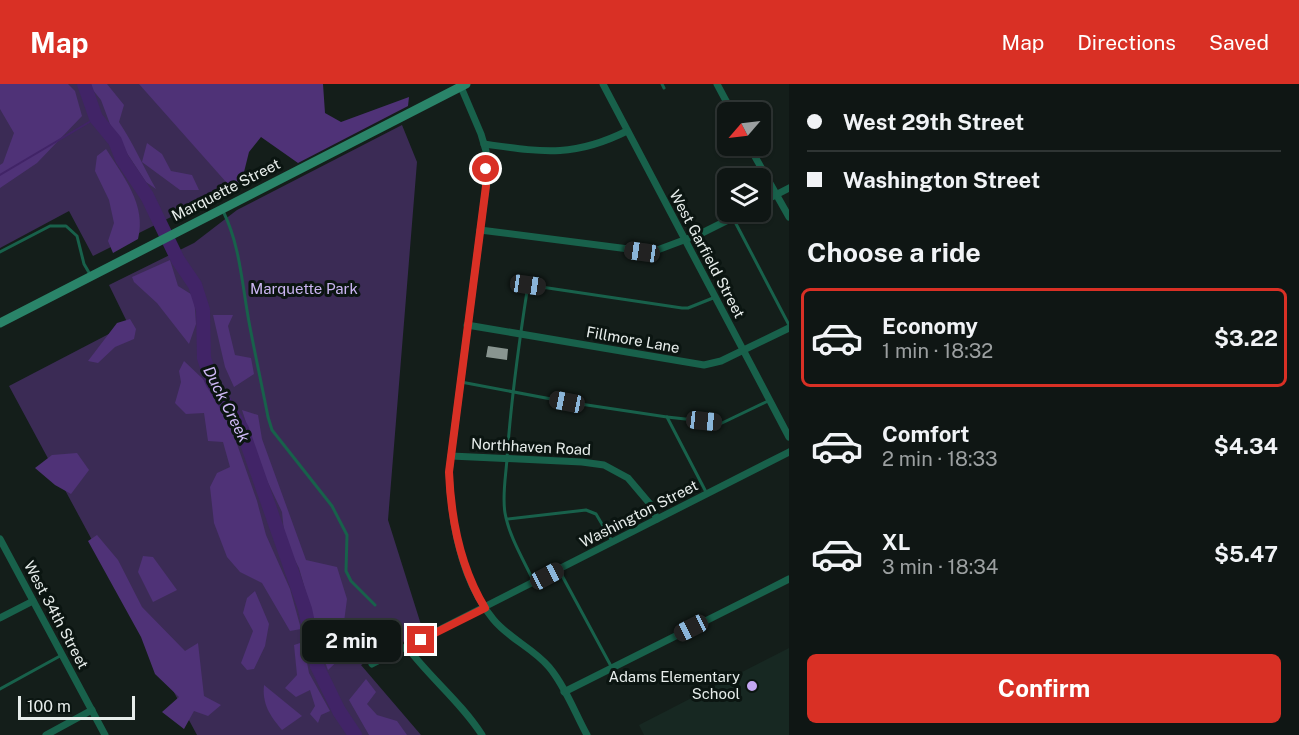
<!DOCTYPE html>
<meta charset="utf-8">
<style>
:root{--surface:#0f1614;--page:#181f1d;--text:#f1f3f6;--muted:#9b9fa0;--line:#2f3534;--accent:#d93025}
body{margin:0;font-family:"Public Sans",sans-serif;background:var(--page);color:var(--text);height:100vh;display:flex;flex-direction:column;font-size:22px;white-space:nowrap}
*{box-sizing:border-box;margin:0}
p{font-size:20px;color:var(--muted)}
.icon{flex:none;width:33px;height:33px;fill:none;stroke:currentColor;stroke-width:2;stroke-linecap:round;stroke-linejoin:round}
.map{position:relative;flex:1;overflow:hidden}
.panel{display:flex;flex-direction:column;background:var(--surface);width:510px}
.panel>*{flex:none}
.banner{display:grid;align-content:center;height:132px;padding:0 18px;background:var(--surface)}
.needle{width:39px;rotate:242deg}
.tools{position:absolute;left:717px;top:18px;display:grid;gap:12px}
.tools a{display:grid;place-items:center;width:54px;height:54px;border-radius:9px;background:var(--surface);box-shadow:0 2px 4px #0004,0 0 0 2px var(--line);font-size:30px}
.scale{position:absolute;left:18px;bottom:15px;width:117px;box-sizing:border-box;padding-left:6px;border:3px solid #e7edeb;border-top:0;font-size:16px;line-height:21px;white-space:nowrap;color:#e7edeb;-webkit-text-stroke:4px #0b1511;paint-order:stroke}
.end{position:absolute;width:27px;height:27px;margin:-14px;border:8px solid #d93025;background:#fff;box-shadow:0 0 0 3px #fff}
.from{border-radius:50%}
.bubble{position:absolute;height:42px;border-radius:9px;background:var(--surface);box-shadow:0 2px 4px #0004,0 0 0 2px var(--line);font-size:20px;font-weight:700;line-height:42px;text-align:center}
.car{position:absolute;width:18px;height:36px;margin:-18px -9px;border-radius:8px;box-shadow:0 0 4px 2px #0007;background:linear-gradient(#222 24%,#8ab4d8 0 40%,#222 0 76%,#8ab4d8 0 86%,#222 0)}
.banner b{display:flex;align-items:center;gap:21px;height:57px;font-size:22px}
.banner b+b{border-top:2px solid var(--line)}
.banner i{width:15px;height:15px;background:var(--text)}
ul{padding:0;list-style:none}
li{display:flex;align-items:center;gap:18px;height:99px;margin:0 12px 9px;padding:0 6px;border:3px solid transparent;border-radius:9px}
li div{flex:1}
li b{display:block;font-size:22px}
li em{font-style:normal;font-weight:700}
li.on{border-color:var(--accent)}
li>.icon{width:54px;height:54px;stroke-width:1.5}
h2{padding:0 18px;font-size:27px;line-height:72px}
.action{display:flex;gap:12px;margin-top:auto;padding:12px 18px}
.action a{flex:1;height:69px;border-radius:9px;background:var(--accent);color:#fff;font-size:24px;font-weight:700;line-height:69px;text-align:center}
header{display:flex;align-items:center;gap:36px;box-sizing:border-box;height:84px;padding:0 30px;background:var(--accent);color:#fff}
header strong{font-size:28px}
nav{display:flex;gap:33px;margin-inline-start:auto;font-size:21px}
main{display:flex;flex:1;min-height:0}
.map>svg:first-child{display:block}
.built{fill:#172822}
.green{fill:#3b2b55}
.forest{fill:#4f3277}
.lines{fill:none;stroke-linecap:round;stroke-linejoin:round}
.stream{stroke:#412467;stroke-width:2}
.river{stroke:#412467;stroke-width:14}
.building{fill:#899590}
.service{stroke:#18614b;stroke-width:3}
.minor{stroke:#18614b;stroke-width:7}
.secondary{stroke:#2a8469;stroke-width:9}
.route{stroke:#d93025;stroke-width:8}
.poi-dot{fill:#c3a7f2;stroke:#0b1511;stroke-width:2}
.labels{text-anchor:middle;stroke-width:6;stroke-linejoin:round;paint-order:stroke}
.street-label{font-size:15px;fill:#e7edeb;stroke:#0b1511}
.park-label{font-size:15px;fill:#cab5f1;stroke:#0b1511}
.poi-label{font-size:15px;fill:#e7edeb;stroke:#0b1511;text-anchor:end}
.water-label{font-size:16px;font-style:italic;fill:#cfbaf7;stroke:#0b1511}
</style>
<header>
<strong>Map</strong>
<nav><a>Map</a><a>Directions</a><a>Saved</a></nav>
</header>
<main>
<div class="map">
<svg width="789" height="651" viewBox="0 0 789 651">
<rect width="100%" height="100%" fill="#141e1a"/>
<path class="built" d="M789,564V651H644L639,641Z"/>
<g class="green">
<path d="M0,0H169L226,66L247,95L93,172L69,127L0,164Z"/>
<path d="M402,41L417,78L388,436L423,547L361,581L421,651H197L9,302L128,240L109,201L194,159L237,126Z"/>
</g>
<g class="forest">
<path d="M0,0H68L75,7L82,32L37,79L0,104V81L3,79L14,49L0,25Z"/>
<path d="M88,0H107L124,21L119,38C133,59 143,82 156,105L146,98L113,48L101,16Z"/>
<path d="M139,0H323L325,29L341,38L409,13L408,22L298,79L261,53L249,68L241,100L234,107Z"/>
<path d="M147,59L162,70L171,87L192,91L199,106H180L142,78Z"/>
<path d="M106,65C123,92 147,121 138,155L113,169L108,157L114,139L109,116L95,87L97,72Z"/>
<path d="M170,176L178,202L194,212L196,240L189,260L157,219L134,198L132,193Z"/>
<path d="M213,231H233L228,242L235,271L251,274L254,290L234,303L225,283Z"/>
<path d="M130,235L136,245L134,255L115,263L98,279L88,277L117,239Z"/>
<path d="M184,277L203,295L231,343L257,417L266,451L290,505L301,545L290,547L262,499L240,488L227,473L214,439L210,403L217,389L230,383L223,358L208,357L204,329L186,330L175,319L181,298L179,287Z"/>
<path d="M242,326L258,331L262,355L306,476L337,483L347,515L344,538L325,544L315,540L299,484L285,457L282,428L261,384Z"/>
<path d="M77,369L89,386L71,410L55,401L35,384L52,371Z"/>
<path d="M97,451L118,476L142,523L185,567L198,559L204,612L221,621L208,632L194,627L184,645L162,628L179,613L155,590L141,553L88,457Z"/>
<path d="M143,472L153,473L177,506L153,518L138,488Z"/>
<path d="M255,507L269,540L265,562L254,585L247,586L241,579L253,547L243,529L247,514Z"/>
<path d="M379,534L385,543L377,557L368,546L356,553L347,568L328,586L317,556L341,550L365,537Z"/>
<path d="M303,558L309,589L330,627L321,631L318,639L310,630L315,622L310,606L296,613L285,604L297,591L294,561Z"/>
<path d="M366,595L376,608L367,620L377,631L397,637L407,651H369L349,616Z"/>
<path d="M264,601L302,632L282,646C270,632 262,620 264,601Z"/>
</g>
<g class="lines">
<path class="stream" d="M0,91L96,34"/>
<path class="river" d="M84,0L96,34L115,57L122,75L147,112L178,176L195,201L203,226L204,274L212,298L242,345L305,525L317,582L339,627L355,651"/>
</g>
<path class="building" d="M488,262L508,265L507,276L486,273Z"/>
<g class="lines">
<g class="service">
<path d="M662,0L664,4"/>
<path d="M223,127C240,161 242,200 249,238C255,270 262,302 268,333L272,346L332,422L347,451L346,487L351,497L375,521"/>
<path d="M733,134L789,241"/>
<path d="M0,168L50,142H66L77,152L84,180L91,192"/>
<path d="M461,298L567,318L667,333L706,408"/>
<path d="M667,333L722,339L768,317"/>
<path d="M507,435L586,426L596,430L612,457"/>
<path d="M559,486L612,584"/>
<path d="M533,496C523,475 509,452 505,429C502,411 506,392 507,374C511,316 519,258 528,201L682,224H688L713,214"/>
<path d="M0,605L60,572"/>
</g>
<g class="minor">
<path d="M603,0L789,353"/>
<path d="M717,0L732,28"/>
<path d="M461,3L481,50L486,67V102L449,388C451,438 460,495 493,535C508,554 533,564 549,583C565,602 575,629 587,651"/>
<path d="M484,60C542,68 573,74 627,47"/>
<path d="M749,62L789,133"/>
<path d="M760,119L789,104"/>
<path d="M480,146L652,168L700,150L744,128"/>
<path d="M467,241L704,281L721,277L789,244"/>
<path d="M451,372L582,378L604,381L628,394L650,420L657,435"/>
<path d="M0,455L105,651"/>
<path d="M0,534L33,517"/>
<path d="M407,563C430,594 461,618 482,651"/>
<path d="M372,580L789,368"/>
<path d="M564,608L789,495"/>
<path d="M46,651L92,626"/>
</g>
<path class="secondary" d="M0,239L466,0"/>
</g>
<g class="lines">
<path class="route" d="M421,556L485,524C460,483 451,436 449,388L486,102V85"/>
</g>
<circle class="poi-dot" cx="752" cy="602" r="6"/>
<g class="labels">
<g class="street-label">
<text transform="translate(226 106) rotate(-27)" y="5">Marquette Street</text>
<text transform="translate(707 170) rotate(62)" y="5">West Garfield Street</text>
<text transform="translate(633 256) rotate(10)" y="5">Fillmore Lane</text>
<text transform="translate(531 363) rotate(3)" y="5">Northhaven Road</text>
<text transform="translate(639 430) rotate(-27)" y="5">Washington Street</text>
<text transform="translate(56 531) rotate(62)" y="5">West 34th Street</text>
</g>
<g class="park-label">
<text x="304" y="210">Marquette Park</text>
</g>
<g class="poi-label">
<text x="740" y="598">Adams Elementary<tspan x="740" dy="17">School</tspan></text>
</g>
<g class="water-label">
<text transform="translate(227 320) rotate(63)" y="6">Duck Creek</text>
</g>
</g>
</svg>
<div class="tools">
<a><svg class="needle" viewBox="-14 -14 28 28"><path d="M0-13l5 13h-10z" fill="#e53935"/><path d="M0 13l5-13h-10z" fill="#9b9fa0"/></svg></a>
<a><svg class="icon" aria-label="layers" viewBox="0 0 24 24"><path d="M12 4l9 5-9 5-9-5zM3 14l9 5 9-5"/></svg></a>
</div>
<div class="scale">100 m</div>
<i class="end from" style="left:486px;top:85px"></i>
<i class="end" style="left:421px;top:556px"></i>
<div class="bubble" style="left:302px;top:536px;width:99px">2 min</div>
<i class="car" style="left:642px;top:168px;rotate:278deg"></i>
<i class="car" style="left:528px;top:201px;rotate:98deg"></i>
<i class="car" style="left:567px;top:318px;rotate:281deg"></i>
<i class="car" style="left:704px;top:337px;rotate:96deg"></i>
<i class="car" style="left:547px;top:492px;rotate:62deg"></i>
<i class="car" style="left:691px;top:544px;rotate:243deg"></i>
</div>
<section class="panel">
<div class="banner">
<b><i class="from"></i>West 29th Street</b>
<b><i></i>Washington Street</b>
</div>
<h2>Choose a ride</h2>
<ul>
<li class="on"><svg class="icon" aria-label="car" viewBox="0 0 24 24"><path d="M5 17H2v-5l4-1 3-4h7l3 4 3 1v5h-3M9 17h6M6 11h13"/><circle cx="7" cy="17" r="2"/><circle cx="17" cy="17" r="2"/></svg><div><b>Economy</b><p>1 min · 18:32</p></div><em>$3.22</em></li>
<li><svg class="icon" aria-label="car" viewBox="0 0 24 24"><path d="M5 17H2v-5l4-1 3-4h7l3 4 3 1v5h-3M9 17h6M6 11h13"/><circle cx="7" cy="17" r="2"/><circle cx="17" cy="17" r="2"/></svg><div><b>Comfort</b><p>2 min · 18:33</p></div><em>$4.34</em></li>
<li><svg class="icon" aria-label="car" viewBox="0 0 24 24"><path d="M5 17H2v-5l4-1 3-4h7l3 4 3 1v5h-3M9 17h6M6 11h13"/><circle cx="7" cy="17" r="2"/><circle cx="17" cy="17" r="2"/></svg><div><b>XL</b><p>3 min · 18:34</p></div><em>$5.47</em></li>
</ul>
<div class="action"><a>Confirm</a></div>
</section>
</main>
